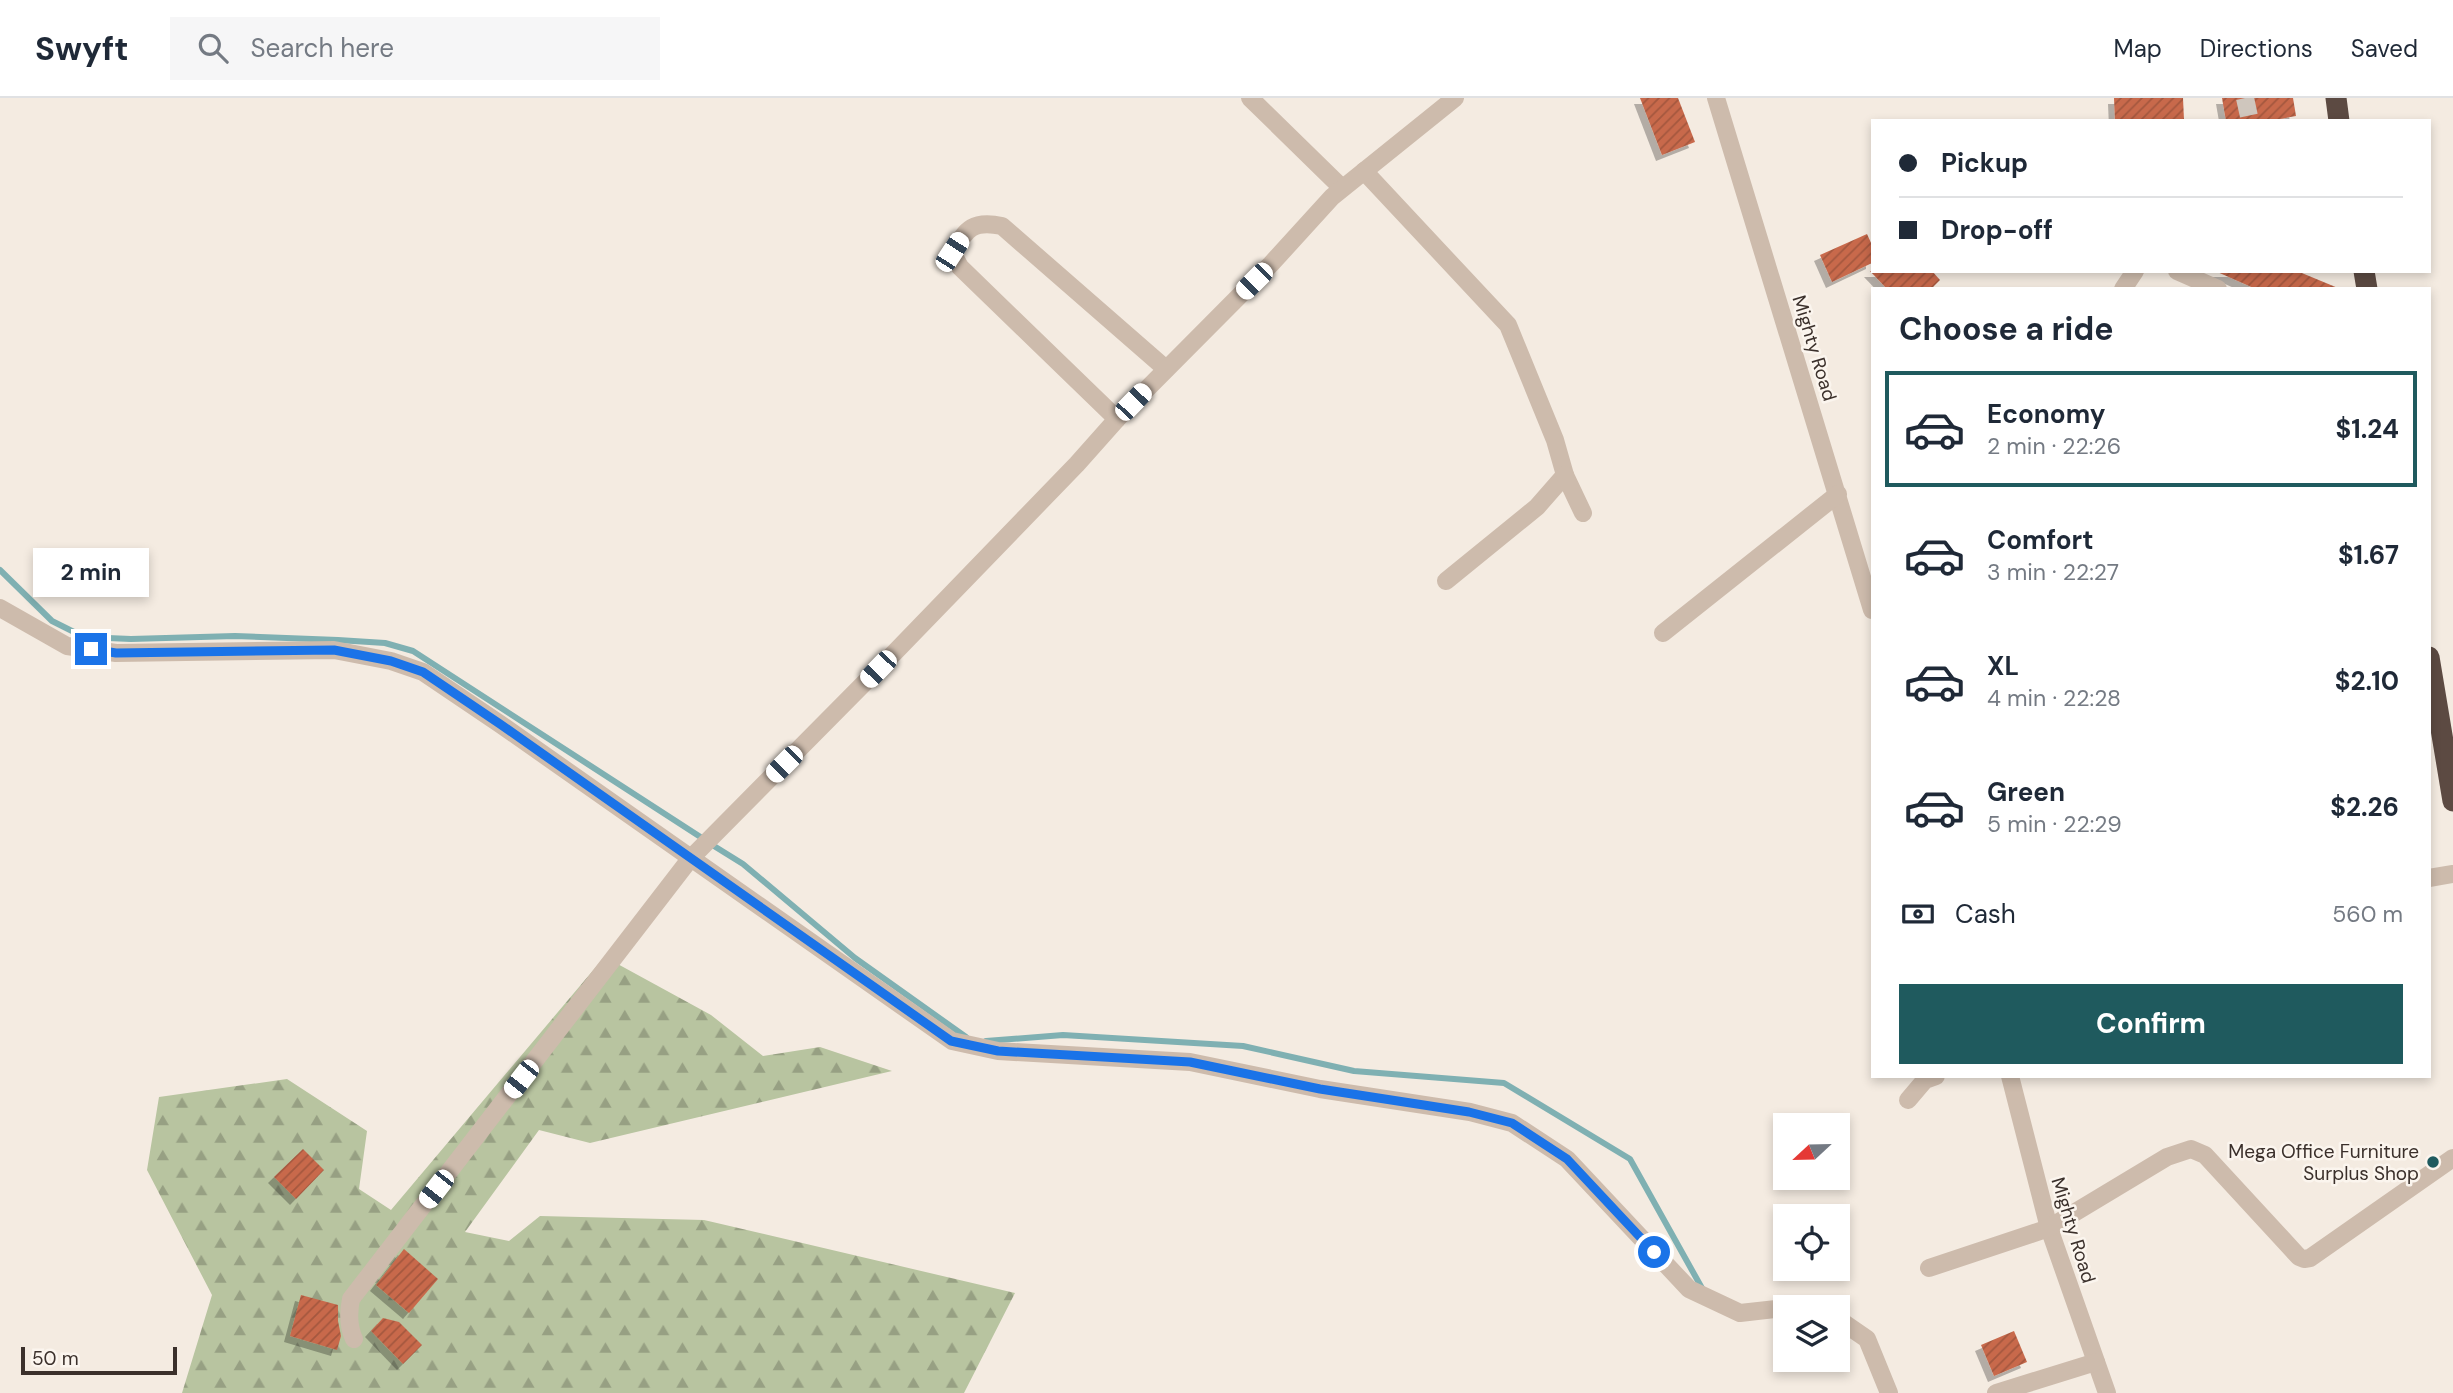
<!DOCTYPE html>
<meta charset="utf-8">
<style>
:root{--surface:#fff;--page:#f6f6f7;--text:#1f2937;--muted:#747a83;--line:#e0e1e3;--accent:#1f5a5e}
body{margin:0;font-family:"DM Sans",sans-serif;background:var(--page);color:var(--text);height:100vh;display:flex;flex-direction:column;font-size:26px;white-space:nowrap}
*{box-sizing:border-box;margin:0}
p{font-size:23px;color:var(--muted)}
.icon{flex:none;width:38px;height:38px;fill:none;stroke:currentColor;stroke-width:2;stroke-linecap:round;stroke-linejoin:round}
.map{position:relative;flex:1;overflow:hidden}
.side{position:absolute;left:1871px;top:189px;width:560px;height:791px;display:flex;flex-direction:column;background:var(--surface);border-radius:0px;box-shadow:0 4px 10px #0003}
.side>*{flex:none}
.guide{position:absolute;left:1871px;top:21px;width:560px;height:154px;border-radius:0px;box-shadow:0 4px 10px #0003;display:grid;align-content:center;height:154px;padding:0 28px;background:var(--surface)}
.needle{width:46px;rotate:248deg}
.controls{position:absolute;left:1773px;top:1015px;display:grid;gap:14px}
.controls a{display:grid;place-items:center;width:77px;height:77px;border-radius:0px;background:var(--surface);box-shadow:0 4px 10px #0003;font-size:35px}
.scale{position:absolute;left:21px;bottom:18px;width:156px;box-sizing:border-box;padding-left:7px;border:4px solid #3b302b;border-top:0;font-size:19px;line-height:24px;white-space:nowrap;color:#3b302b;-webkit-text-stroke:5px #fbf5ee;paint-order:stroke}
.end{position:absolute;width:32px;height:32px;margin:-16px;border:9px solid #1a73e8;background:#fff;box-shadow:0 0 0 4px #fff}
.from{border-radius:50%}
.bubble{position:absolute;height:49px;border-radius:0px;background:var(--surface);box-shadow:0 4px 10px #0003;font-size:23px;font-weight:700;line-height:49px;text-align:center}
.car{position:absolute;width:21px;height:42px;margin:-21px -10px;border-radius:9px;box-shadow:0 0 5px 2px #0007;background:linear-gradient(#fff 24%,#345 0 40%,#fff 0 76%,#345 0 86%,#fff 0)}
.guide b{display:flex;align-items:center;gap:24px;height:66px;font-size:26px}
.guide b+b{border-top:2px solid var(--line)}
.guide i{width:18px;height:18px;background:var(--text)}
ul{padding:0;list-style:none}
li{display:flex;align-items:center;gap:21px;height:116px;margin:0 14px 10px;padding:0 14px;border:4px solid transparent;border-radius:0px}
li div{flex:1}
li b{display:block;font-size:26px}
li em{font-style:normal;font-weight:700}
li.active{border-color:var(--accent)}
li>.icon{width:63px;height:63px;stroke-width:1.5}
h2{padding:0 28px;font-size:32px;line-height:84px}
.pay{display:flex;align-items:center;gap:18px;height:77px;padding:0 28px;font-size:26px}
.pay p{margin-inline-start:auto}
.cta{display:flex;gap:14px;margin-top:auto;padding:14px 28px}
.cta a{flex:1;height:80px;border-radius:0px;background:var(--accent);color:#fff;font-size:28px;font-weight:700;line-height:80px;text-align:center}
header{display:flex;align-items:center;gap:42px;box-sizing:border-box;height:98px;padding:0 35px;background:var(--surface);border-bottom:2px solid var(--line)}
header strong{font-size:33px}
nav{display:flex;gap:38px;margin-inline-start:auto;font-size:24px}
.search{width:490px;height:63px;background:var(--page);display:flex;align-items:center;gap:18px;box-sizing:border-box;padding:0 24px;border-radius:0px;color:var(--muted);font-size:26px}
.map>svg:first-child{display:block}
.forest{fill:url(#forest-firs)}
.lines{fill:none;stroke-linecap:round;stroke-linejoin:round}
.stream{stroke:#7fb0b2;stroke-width:6}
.building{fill:url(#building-hatch);filter:url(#shadow)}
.minor-tunnel{stroke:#cfc6bd;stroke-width:18;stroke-dasharray:18 9;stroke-linecap:butt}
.minor{stroke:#cdbbac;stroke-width:18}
.highway{stroke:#5c4a42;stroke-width:21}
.route{stroke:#1a73e8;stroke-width:9}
.poi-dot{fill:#1f5a5e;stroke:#fbf5ee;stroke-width:2.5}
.labels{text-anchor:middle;stroke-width:5;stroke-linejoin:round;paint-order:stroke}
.street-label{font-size:19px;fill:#3b302b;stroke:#fbf5ee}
.poi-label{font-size:19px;fill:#3b302b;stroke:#fbf5ee;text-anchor:end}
</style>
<header>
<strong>Swyft</strong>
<div class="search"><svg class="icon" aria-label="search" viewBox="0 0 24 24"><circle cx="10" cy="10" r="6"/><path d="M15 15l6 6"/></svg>Search here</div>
<nav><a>Map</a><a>Directions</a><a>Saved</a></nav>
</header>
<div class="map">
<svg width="2453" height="1295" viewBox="0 0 2453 1295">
<defs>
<pattern id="forest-firs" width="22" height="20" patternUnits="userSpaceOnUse" patternTransform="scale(1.75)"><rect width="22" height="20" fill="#b8c4a0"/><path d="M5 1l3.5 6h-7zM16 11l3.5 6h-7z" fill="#97a083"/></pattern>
<pattern id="building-hatch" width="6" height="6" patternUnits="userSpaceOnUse" patternTransform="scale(1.75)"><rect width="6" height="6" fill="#c8694b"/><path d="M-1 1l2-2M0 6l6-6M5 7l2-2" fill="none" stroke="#a4573f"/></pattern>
<filter id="shadow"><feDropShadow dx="-6" dy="6" stdDeviation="0" flood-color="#0004"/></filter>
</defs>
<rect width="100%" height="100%" fill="#f4ebe1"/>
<path class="forest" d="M606,857L614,864L711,917L763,958L820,949L892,973L590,1045L539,1032L465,1134L509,1143L540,1118L704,1122L1015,1195L964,1295H182L212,1197L147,1072L159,999L287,981L367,1033L359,1091L391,1112Z"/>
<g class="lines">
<g class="stream">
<path d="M0,472L52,523L84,539L131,541L235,538L338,542L385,545L413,553L702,740"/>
<path d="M714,748L743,766L855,860L966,939"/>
<path d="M986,943L1063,937L1243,948L1354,973L1504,985L1630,1061L1703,1192"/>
</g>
</g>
<g class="building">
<path d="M1640,0H1678L1695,44L1662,57Z"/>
<path d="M2114,0H2183L2184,22L2115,23Z"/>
<path d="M2222,0H2293L2296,18L2269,23H2226Z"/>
<path d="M1867,136L1872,147V165L1832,184L1820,157Z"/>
<path d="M1870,173H1932L1940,182L1931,191H1887Z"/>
<path d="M2215,173H2297L2338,190L2256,191Z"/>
<path d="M303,1051L324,1072L296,1101L274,1079Z"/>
<path d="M404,1151L438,1181L409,1215L376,1187Z"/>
<path d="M301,1197L338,1207V1223L341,1238L337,1252L290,1238Z"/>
<path d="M383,1220L399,1224L422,1247L403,1266L371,1233Z"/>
<path d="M2014,1233L2027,1264L1994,1278L1981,1247Z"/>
</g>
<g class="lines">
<path class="minor-tunnel" d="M2245,0L2250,23"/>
<g class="minor">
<path d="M1250,0L1342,90"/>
<path d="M1716,0L1872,512"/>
<path d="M1364,73L1508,227L1555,342L1565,377L1537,409L1446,483"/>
<path d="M2177,173L2218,191"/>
<path d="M2123,191L2135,173"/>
<path d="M1117,321L960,169L952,154C967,131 972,122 1002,128L1166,271"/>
<path d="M1565,377L1583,415"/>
<path d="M0,510L67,548L116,555L334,552L391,563L423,574L500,626L952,943L998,953L1190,964L1320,991L1470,1014L1512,1025L1567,1061L1689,1191L1740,1215L1785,1210"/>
<path d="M1663,535L1838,396"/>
<path d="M2429,780L2453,776"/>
<path d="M2010,978L2049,1130L2107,1295"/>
<path d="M1908,1002L1925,982L1936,978"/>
<path d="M1929,1170L2049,1130L2167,1059L2191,1051L2205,1057L2299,1159L2304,1161L2310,1160L2453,1060"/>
<path d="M1799,1209H1803"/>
<path d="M1838,1221L1867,1241L1889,1295"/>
<path d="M354,1241C348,1228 348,1216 351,1201L690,761L897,552L1077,366L1117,321L1271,166L1332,99L1455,0"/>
<path d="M1996,1295L2096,1264"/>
</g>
<g class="highway">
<path d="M2336,0L2339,23"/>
<path d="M2364,173L2367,191"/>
<path d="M2429,559L2453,703"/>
</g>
</g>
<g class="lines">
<path class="route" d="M91,551L116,555L334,552L391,563L423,574L500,626L951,943L998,953L1190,964L1320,991L1469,1014L1512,1025L1567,1061L1654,1154"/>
</g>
<circle class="poi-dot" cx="2433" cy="1064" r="7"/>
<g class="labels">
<g class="street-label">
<text transform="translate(1815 250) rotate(73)" y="7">Mighty Road</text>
<text transform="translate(2074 1132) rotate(73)" y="7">Mighty Road</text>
</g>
<g class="poi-label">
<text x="2419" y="1060">Mega Office Furniture<tspan x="2419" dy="22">Surplus Shop</tspan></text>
</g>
</g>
</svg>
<div class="controls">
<a><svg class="needle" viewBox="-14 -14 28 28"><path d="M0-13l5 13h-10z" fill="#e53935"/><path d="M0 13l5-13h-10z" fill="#747a83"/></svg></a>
<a><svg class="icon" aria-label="locate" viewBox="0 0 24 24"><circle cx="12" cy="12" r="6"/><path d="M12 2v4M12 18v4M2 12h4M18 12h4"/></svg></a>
<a><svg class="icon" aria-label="layers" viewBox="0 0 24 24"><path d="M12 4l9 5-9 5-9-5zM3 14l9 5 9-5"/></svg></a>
</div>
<div class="scale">50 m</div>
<i class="end from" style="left:1654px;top:1154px"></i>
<i class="end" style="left:91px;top:551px"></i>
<div class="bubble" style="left:33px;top:450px;width:116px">2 min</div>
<i class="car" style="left:952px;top:154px;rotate:33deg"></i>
<i class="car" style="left:1254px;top:183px;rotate:225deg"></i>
<i class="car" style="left:1133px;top:304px;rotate:44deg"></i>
<i class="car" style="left:878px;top:571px;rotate:224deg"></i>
<i class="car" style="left:784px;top:666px;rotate:225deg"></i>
<i class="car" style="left:521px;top:981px;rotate:218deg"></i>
<i class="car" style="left:436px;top:1091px;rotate:218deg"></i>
<div class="guide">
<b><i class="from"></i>Pickup</b>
<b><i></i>Drop-off</b>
</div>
<section class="side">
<h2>Choose a ride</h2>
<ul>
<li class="active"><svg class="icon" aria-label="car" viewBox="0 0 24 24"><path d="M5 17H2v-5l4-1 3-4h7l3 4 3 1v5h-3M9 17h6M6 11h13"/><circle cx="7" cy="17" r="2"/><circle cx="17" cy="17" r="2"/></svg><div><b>Economy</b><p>2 min · 22:26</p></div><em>$1.24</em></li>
<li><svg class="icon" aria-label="car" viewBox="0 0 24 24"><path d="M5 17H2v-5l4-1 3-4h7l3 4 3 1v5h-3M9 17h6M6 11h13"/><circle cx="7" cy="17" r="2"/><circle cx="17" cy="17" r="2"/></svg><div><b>Comfort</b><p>3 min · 22:27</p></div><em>$1.67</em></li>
<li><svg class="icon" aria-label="car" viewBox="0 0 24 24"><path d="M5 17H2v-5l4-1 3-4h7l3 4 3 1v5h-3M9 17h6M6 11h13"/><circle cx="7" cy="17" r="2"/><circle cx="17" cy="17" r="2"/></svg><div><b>XL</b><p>4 min · 22:28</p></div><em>$2.10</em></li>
<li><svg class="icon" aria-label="car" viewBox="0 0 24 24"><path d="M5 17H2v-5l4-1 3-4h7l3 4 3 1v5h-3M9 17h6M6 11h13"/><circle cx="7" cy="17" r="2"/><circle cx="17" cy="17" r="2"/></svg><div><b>Green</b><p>5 min · 22:29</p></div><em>$2.26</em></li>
</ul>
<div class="pay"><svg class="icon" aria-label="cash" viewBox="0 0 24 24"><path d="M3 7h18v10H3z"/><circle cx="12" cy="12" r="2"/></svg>Cash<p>560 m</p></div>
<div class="cta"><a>Confirm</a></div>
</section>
</div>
